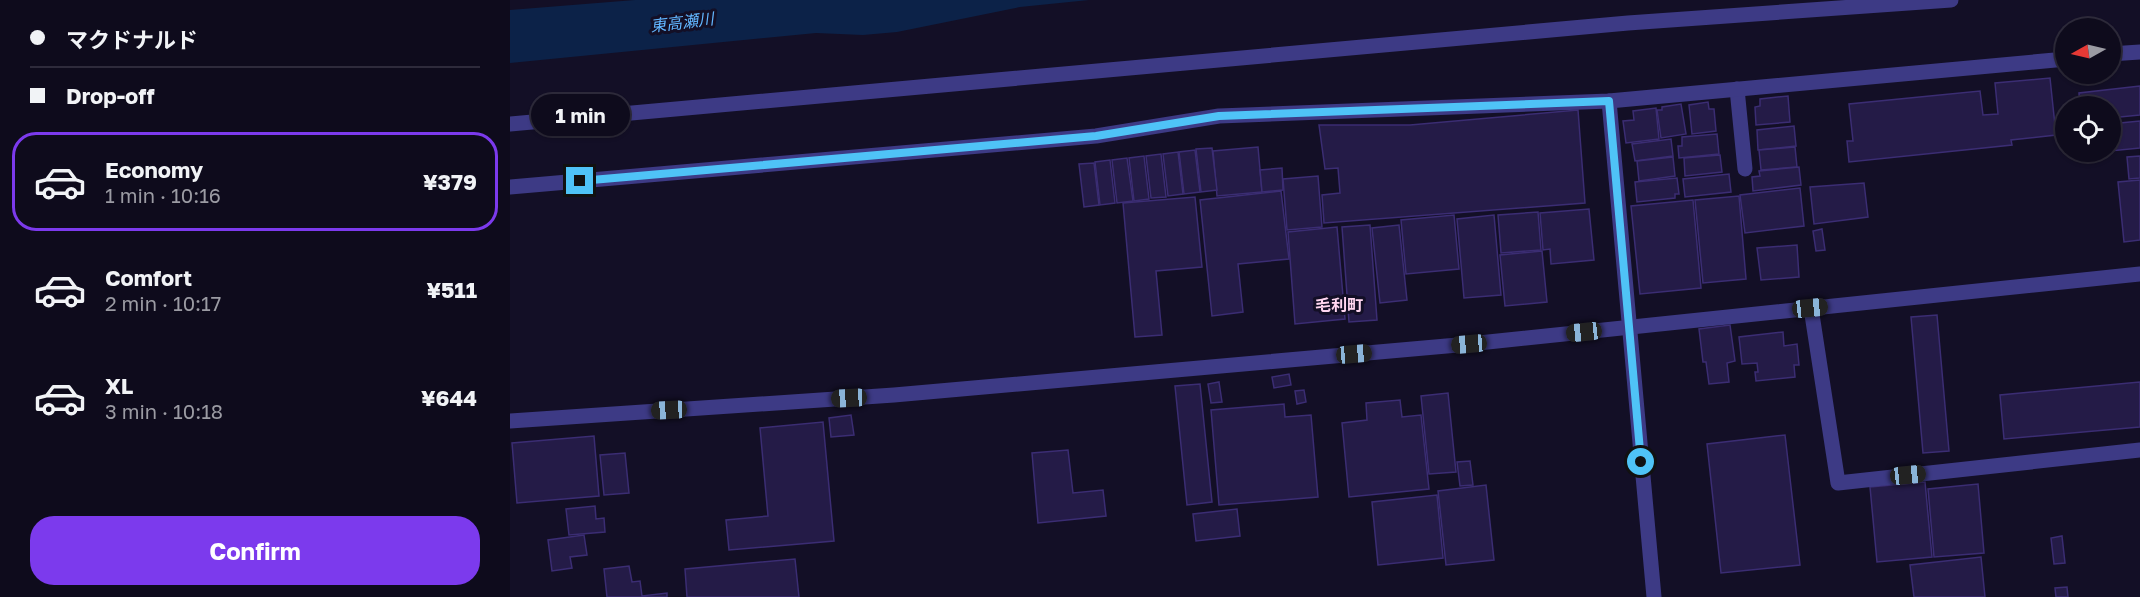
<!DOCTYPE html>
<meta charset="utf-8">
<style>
:root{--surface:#0e0b1c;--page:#1c1929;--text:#f1f3f6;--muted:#9b9ba3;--line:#2e2b3b;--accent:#7c3aed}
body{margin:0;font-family:"Golos Text","Noto Sans JP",sans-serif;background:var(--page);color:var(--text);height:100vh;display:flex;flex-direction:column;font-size:22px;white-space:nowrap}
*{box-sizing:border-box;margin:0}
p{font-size:20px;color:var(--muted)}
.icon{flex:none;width:33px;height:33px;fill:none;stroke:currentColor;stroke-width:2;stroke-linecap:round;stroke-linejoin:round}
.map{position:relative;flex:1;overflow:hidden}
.details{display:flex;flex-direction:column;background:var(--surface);width:510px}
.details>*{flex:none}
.banner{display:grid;align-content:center;height:132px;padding:0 30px;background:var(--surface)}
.needle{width:39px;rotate:262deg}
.fabs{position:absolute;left:1545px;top:18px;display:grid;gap:12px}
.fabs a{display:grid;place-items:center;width:66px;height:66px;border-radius:50%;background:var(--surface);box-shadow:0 2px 4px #0004,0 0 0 2px var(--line);font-size:30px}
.end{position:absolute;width:27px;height:27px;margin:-14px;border:8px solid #4fc3f7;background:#111;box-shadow:0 0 0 3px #111}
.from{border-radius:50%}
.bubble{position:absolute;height:42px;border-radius:21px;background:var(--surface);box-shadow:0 2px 4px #0004,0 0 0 2px var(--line);font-size:20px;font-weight:700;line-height:42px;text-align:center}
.car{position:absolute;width:18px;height:36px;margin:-18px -9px;border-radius:8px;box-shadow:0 0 4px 2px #0007;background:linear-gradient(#222 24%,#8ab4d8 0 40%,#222 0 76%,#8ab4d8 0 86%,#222 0)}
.banner b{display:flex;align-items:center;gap:21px;height:57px;font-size:22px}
.banner b+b{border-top:2px solid var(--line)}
.banner i{width:15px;height:15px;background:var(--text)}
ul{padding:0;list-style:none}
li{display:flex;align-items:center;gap:18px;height:99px;margin:0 12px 9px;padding:0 18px;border:3px solid transparent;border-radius:24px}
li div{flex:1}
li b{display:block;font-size:22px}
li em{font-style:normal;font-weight:700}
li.selected{border-color:var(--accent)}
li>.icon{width:54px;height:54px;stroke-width:1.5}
.primary-button{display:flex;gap:12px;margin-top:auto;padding:12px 30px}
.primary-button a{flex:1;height:69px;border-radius:24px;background:var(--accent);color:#fff;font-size:24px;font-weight:700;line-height:69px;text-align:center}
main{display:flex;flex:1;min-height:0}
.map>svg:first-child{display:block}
.water{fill:#0c2248}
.building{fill:#241b47;stroke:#3b2d73;stroke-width:1.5}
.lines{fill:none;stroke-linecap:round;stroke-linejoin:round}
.street{stroke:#3d3a85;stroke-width:15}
.route{stroke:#4fc3f7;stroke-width:8}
.labels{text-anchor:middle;stroke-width:6;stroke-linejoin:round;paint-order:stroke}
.water-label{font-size:16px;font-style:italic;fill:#62b6ff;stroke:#130f26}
.neighbourhood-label{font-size:16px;font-weight:bold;fill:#ffd6f0;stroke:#130f26}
</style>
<main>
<section class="details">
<div class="banner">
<b><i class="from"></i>マクドナルド</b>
<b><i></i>Drop-off</b>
</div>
<ul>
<li class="selected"><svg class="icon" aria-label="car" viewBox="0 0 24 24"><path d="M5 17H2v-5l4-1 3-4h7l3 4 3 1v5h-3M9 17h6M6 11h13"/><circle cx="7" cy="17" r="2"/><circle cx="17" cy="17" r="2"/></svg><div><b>Economy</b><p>1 min · 10:16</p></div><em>¥379</em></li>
<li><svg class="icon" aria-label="car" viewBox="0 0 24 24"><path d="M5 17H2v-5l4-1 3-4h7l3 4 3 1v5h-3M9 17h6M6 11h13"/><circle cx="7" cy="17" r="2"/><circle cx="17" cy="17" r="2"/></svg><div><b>Comfort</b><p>2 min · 10:17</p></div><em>¥511</em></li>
<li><svg class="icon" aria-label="car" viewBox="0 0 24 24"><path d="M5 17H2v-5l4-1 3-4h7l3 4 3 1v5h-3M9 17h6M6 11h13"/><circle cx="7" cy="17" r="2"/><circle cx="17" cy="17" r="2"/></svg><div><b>XL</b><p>3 min · 10:18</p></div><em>¥644</em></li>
</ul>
<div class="primary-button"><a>Confirm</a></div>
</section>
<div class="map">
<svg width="1630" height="597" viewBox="0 0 1630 597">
<rect width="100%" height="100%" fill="#130f26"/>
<path class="water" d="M125,0H579L510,7L387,32L353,35L306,33L0,63V10Z"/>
<g class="building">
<path d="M1540,78L1546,135L1501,140L1502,145L1339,162L1337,141H1343L1339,104L1470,91L1473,115L1488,114L1485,83Z"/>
<path d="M1630,86V115L1600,118V106H1570L1569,93Z"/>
<path d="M1278,96L1280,122L1246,125L1245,107L1250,106V99Z"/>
<path d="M1198,102L1199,109H1204L1206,131L1182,134L1179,105Z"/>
<path d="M1171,104L1176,134L1151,138L1147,110H1152V107Z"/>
<path d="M1146,108L1149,139L1116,143L1113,121L1124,120L1123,111Z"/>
<path d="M1068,110L1075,203L814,223L812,195L830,193L828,168L815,169L809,125H900Z"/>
<path d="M1630,121V148L1600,151V124Z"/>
<path d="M1284,126L1286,146L1248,150L1247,130Z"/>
<path d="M1207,134L1209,154L1169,158L1168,146H1172V137Z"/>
<path d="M1161,139L1163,156L1125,161L1122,144Z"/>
<path d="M748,147L752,192L707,196L703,151Z"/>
<path d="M1285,147L1287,167L1251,170L1249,150Z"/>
<path d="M702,148L707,190L691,192L686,149Z"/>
<path d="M685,150L690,192L674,194L669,152Z"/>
<path d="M668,152L673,194L658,196L653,154Z"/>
<path d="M651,154L656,197L641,198L636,156Z"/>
<path d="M1210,155L1212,172L1175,176L1174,158Z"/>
<path d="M634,156L639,199L624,201L619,158Z"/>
<path d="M1630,156V178L1619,179L1617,157Z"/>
<path d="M1163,157L1165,176L1129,181L1127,161Z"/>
<path d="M617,158L623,201L607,203L602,160Z"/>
<path d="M600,160L605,203L590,205L585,162Z"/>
<path d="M584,163L589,205L574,207L569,164Z"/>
<path d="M1289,167L1291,185L1243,191L1242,177L1250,176L1249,171Z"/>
<path d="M772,168L773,190L752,192L750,170Z"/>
<path d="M1219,174L1221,192L1175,197L1173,179Z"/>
<path d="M808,176L812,227L777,230L773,179Z"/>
<path d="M1167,178L1169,194H1165V198L1127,202L1125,182Z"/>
<path d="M1630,180V240L1614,242L1608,182Z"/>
<path d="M1354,183L1358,217L1304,224L1300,187Z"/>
<path d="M1290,188L1294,226L1235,233L1230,195Z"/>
<path d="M771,191L779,259L728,264L733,312L702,316L690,200Z"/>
<path d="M1229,196L1236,279L1193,283L1185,200Z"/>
<path d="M685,197L692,267L646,271L652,335L625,337L613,203Z"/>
<path d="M1183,200L1191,288L1130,294L1121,206Z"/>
<path d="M1079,209L1084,260L1041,264L1040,249L1033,250L1030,213Z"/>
<path d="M1028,212L1031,250L991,253L988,215Z"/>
<path d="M944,215L949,269L896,274L891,220Z"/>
<path d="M984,215L991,295L954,298L947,219Z"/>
<path d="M860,225L867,320L839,322L832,227Z"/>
<path d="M889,225L897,300L870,303L862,228Z"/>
<path d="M827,227L835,319L785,324L778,232Z"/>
<path d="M1312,229L1315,250L1306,251L1303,231Z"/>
<path d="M1287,245L1289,277L1251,280L1247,248Z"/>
<path d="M1032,251L1037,302L995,306L990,255Z"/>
<path d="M1427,315L1439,451L1413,453L1401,317Z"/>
<path d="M1220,325L1225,361L1217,363L1219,382L1199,384L1196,362H1193L1189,329Z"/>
<path d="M1273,332L1274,346L1287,344L1289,365H1284L1285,377L1246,381L1245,372H1248L1247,363L1232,364L1229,337Z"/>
<path d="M779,374L781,385L764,388L762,377Z"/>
<path d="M709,382L712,402L701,403L698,384Z"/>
<path d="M1630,382V427L1494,439L1490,395Z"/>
<path d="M690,384L702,502L677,505L665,386Z"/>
<path d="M794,390L796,402L787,404L785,391Z"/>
<path d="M938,393L946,472L919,474L911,396Z"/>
<path d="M890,400L892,417L911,415L919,489L839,497L832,423L857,420L856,403Z"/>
<path d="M774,404L775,417L801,415L808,497L709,505L701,410Z"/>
<path d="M341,415L344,435L321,437L319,418Z"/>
<path d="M313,422L324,541L219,550L216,520L258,516L250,428Z"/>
<path d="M1275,435L1290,565L1211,573L1197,444Z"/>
<path d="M84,436L89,496L7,503L2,443Z"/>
<path d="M558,450L563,493L593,490L596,516L528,523L522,453Z"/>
<path d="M115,453L119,493L94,495L90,455Z"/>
<path d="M960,461L963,485L950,486L947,462Z"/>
<path d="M1415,482L1422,557L1367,562L1360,487Z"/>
<path d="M1468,484L1474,553L1424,557L1418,489Z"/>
<path d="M976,485L984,560L936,565L928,491Z"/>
<path d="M927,495L933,558L868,565L862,502Z"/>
<path d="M85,506L86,519L94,518L95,532L59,535L56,509Z"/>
<path d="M727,509L730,536L686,541L683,514Z"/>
<path d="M74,535L77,555L60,557L62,568L42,571L38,540Z"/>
<path d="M1552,536L1555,563L1544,564L1541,538Z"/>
<path d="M1471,557L1475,597H1404L1400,565Z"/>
<path d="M285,559L289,597H177L175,569Z"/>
<path d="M119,566L122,582L130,581L132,596L157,593V597H97L94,569Z"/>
<path d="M1557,587L1558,597H1546L1545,588Z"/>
</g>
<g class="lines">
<g class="street">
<path d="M1600,54L1630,52"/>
<path d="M1227,89L1235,169"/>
<path d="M1099,101L1144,597"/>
<path d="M0,124L1118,23L1441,0"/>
<path d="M0,187L586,136L709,116L1099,101L1556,59"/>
<path d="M1301,308L1328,483L1630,450"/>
<path d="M0,421L384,395L959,344L1630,274"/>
</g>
</g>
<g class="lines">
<path class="route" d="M70,181L586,136L709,116L1099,101L1131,462"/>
</g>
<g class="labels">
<g class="water-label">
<text transform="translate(172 22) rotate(-7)" y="6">東高瀬川</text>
</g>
<g class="neighbourhood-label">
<text x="829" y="311">毛利町</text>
</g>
</g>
</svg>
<div class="fabs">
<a><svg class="needle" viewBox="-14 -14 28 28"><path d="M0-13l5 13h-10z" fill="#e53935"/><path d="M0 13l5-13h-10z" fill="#9b9ba3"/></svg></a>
<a><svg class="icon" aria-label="locate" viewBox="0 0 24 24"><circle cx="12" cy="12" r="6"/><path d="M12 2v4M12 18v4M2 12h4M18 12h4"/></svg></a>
</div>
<i class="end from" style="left:1131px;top:462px"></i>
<i class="end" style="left:70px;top:181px"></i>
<div class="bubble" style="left:21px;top:94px;width:99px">1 min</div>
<i class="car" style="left:1300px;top:308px;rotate:84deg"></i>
<i class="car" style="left:1074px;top:332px;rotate:264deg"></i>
<i class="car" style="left:959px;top:344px;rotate:265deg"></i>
<i class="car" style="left:844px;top:354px;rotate:85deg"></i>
<i class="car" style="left:339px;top:398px;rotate:267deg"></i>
<i class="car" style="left:159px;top:410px;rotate:267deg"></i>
<i class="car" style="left:1398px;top:475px;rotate:84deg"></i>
</div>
</main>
